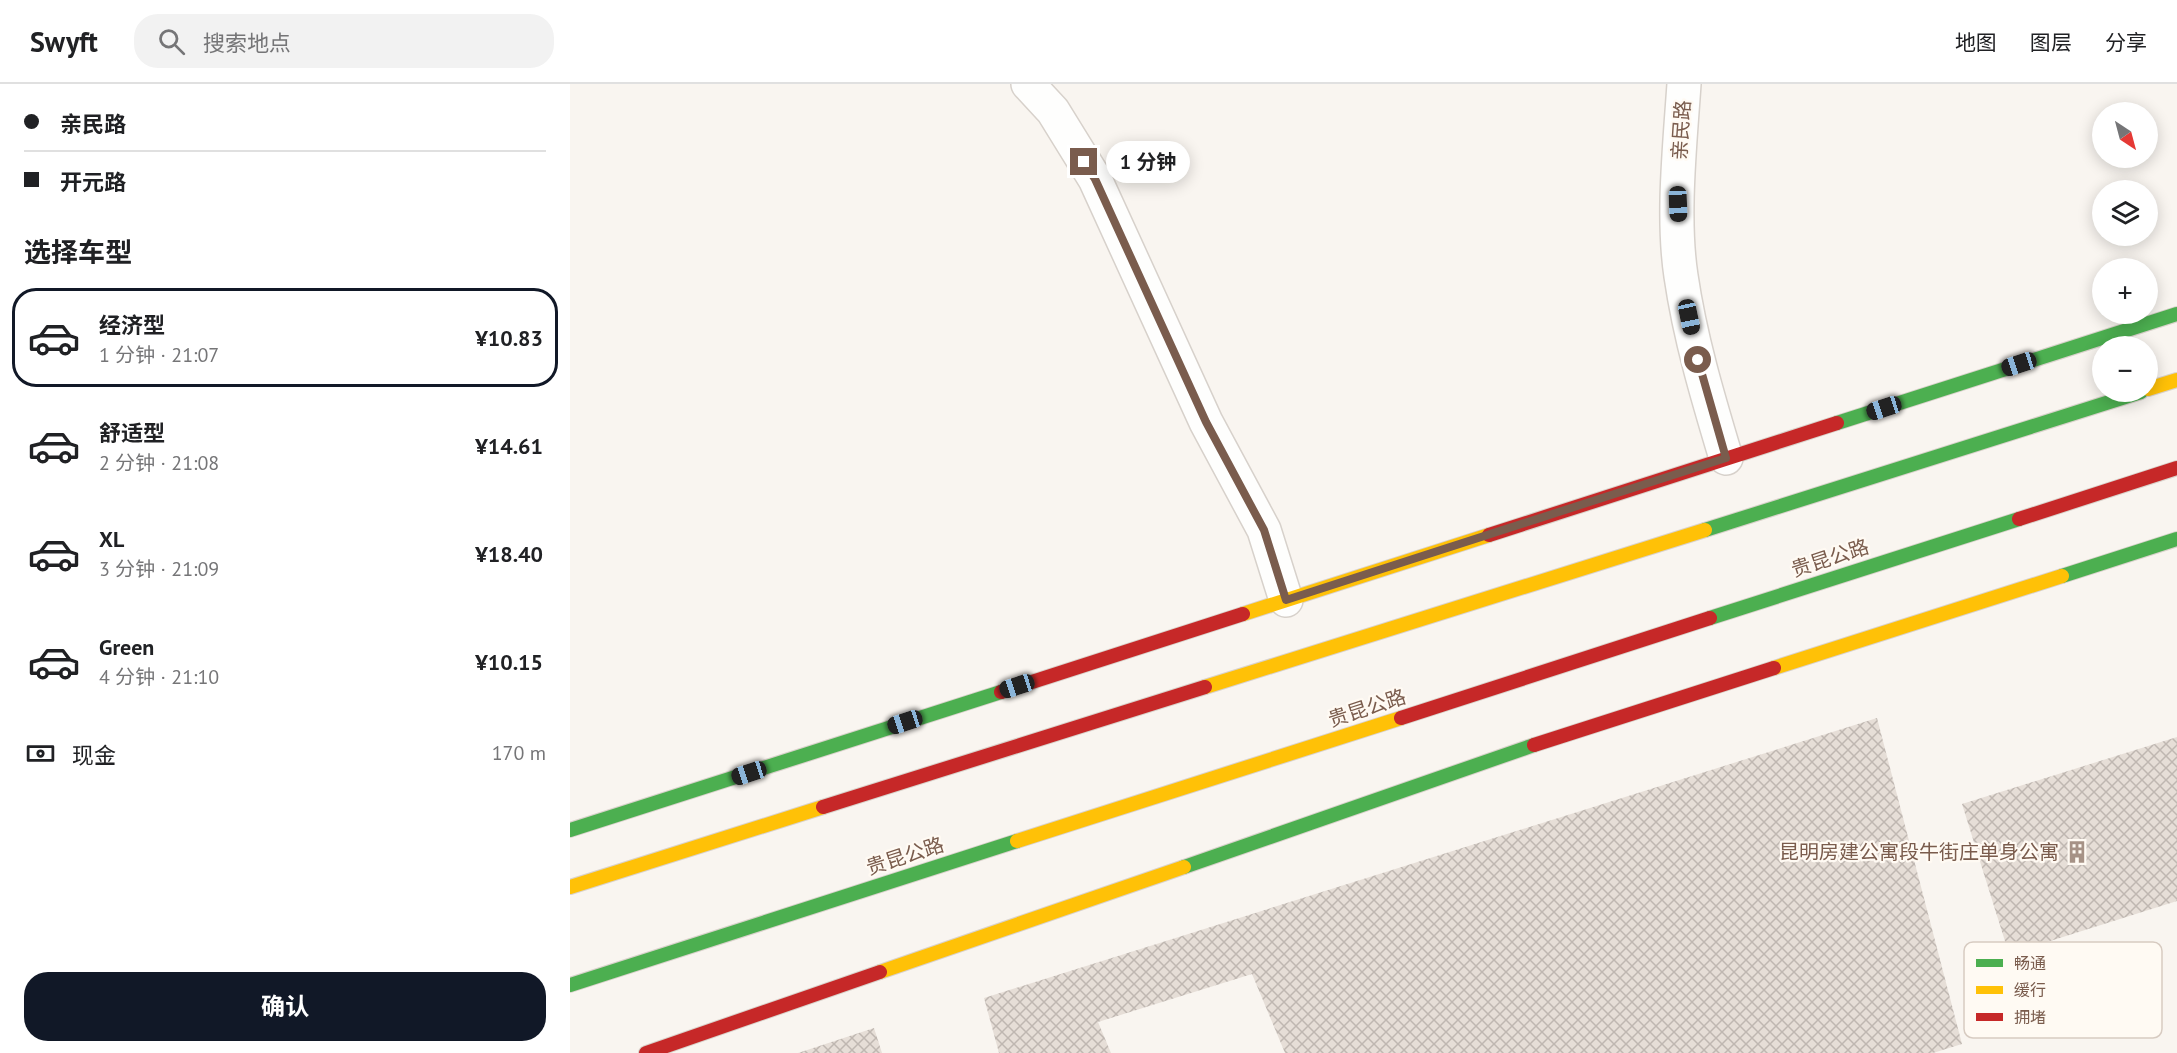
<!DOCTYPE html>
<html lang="zh">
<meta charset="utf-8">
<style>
:root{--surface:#fff;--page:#f2f2f2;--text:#202124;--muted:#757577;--line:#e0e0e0;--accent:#111827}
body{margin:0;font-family:"PT Sans","Noto Sans SC",sans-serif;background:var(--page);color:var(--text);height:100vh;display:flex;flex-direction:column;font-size:22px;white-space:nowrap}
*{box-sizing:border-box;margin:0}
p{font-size:20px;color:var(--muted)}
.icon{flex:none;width:33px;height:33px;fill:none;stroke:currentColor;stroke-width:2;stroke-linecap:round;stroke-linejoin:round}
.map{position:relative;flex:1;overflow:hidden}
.sheet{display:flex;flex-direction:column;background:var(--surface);width:570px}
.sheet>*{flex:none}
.banner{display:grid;align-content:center;height:132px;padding:0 24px;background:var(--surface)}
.needle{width:39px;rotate:144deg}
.buttons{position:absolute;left:1522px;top:18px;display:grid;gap:12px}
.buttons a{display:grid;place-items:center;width:66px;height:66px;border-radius:50%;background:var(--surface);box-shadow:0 3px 15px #0003;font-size:30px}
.end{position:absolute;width:27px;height:27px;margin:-14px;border:8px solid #7a5c4d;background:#fff;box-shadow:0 0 0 3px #fff}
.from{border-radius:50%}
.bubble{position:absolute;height:42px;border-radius:21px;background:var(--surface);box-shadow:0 3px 15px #0003;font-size:20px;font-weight:700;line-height:42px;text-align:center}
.car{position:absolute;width:18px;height:36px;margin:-18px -9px;border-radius:8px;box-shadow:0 0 4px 2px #0007;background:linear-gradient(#222 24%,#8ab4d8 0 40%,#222 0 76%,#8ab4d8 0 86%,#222 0)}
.banner b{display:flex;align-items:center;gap:21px;height:57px;font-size:22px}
.banner b+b{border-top:2px solid var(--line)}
.banner i{width:15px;height:15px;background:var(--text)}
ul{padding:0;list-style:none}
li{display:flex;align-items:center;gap:18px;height:99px;margin:0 12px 9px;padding:0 12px;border:3px solid transparent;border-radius:24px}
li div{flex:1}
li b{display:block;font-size:22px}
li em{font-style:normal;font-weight:700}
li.selected{border-color:var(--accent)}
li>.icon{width:54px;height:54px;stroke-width:1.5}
h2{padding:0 24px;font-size:27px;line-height:72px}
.pay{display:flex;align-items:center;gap:15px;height:66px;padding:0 24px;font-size:22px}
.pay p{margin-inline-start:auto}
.primary-button{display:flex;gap:12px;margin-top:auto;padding:12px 24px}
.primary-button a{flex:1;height:69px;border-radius:24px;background:var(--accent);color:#fff;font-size:24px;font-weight:700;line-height:69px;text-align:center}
header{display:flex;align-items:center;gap:36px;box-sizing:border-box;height:84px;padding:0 30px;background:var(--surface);border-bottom:2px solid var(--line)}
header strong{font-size:28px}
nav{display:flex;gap:33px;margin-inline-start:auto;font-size:21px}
.search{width:420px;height:54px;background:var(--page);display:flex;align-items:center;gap:15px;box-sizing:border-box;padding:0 21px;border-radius:24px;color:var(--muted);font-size:22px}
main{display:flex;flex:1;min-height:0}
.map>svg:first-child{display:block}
.building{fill:url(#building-cross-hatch)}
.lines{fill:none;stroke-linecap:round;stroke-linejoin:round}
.street-casing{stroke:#d7d1cb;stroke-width:36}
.fast-casing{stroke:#d9d2cb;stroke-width:16}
.slow-casing{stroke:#d9d2cb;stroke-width:16}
.jam-casing{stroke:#d9d2cb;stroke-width:16}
.street{stroke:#fefefd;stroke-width:33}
.fast{stroke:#4caf50;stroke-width:14}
.slow{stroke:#ffc107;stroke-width:14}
.jam{stroke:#c62828;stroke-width:14}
.route{stroke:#7a5c4d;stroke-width:8}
.labels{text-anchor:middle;stroke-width:4.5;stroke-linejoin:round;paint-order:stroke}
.street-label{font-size:20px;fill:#7a5c4d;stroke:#fffaf3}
.poi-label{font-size:20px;fill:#7a5c4d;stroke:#fffaf3;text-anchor:end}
.key{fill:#fffaf3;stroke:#d7cbc1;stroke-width:1.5}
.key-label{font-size:16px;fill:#7a5c4d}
</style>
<header>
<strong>Swyft</strong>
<div class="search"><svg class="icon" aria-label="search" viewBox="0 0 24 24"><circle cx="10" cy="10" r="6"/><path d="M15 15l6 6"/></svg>搜索地点</div>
<nav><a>地图</a><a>图层</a><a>分享</a></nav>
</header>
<main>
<section class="sheet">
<div class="banner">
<b><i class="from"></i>亲民路</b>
<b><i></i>开元路</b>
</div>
<h2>选择车型</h2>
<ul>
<li class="selected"><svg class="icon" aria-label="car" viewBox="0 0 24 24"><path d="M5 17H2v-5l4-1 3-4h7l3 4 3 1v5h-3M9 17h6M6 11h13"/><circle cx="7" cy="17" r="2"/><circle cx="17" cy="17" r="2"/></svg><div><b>经济型</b><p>1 分钟 · 21:07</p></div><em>¥10.83</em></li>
<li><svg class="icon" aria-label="car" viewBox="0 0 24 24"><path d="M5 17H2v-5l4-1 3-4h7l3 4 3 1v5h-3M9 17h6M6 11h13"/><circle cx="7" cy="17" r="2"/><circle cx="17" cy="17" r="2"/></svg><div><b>舒适型</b><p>2 分钟 · 21:08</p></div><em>¥14.61</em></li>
<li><svg class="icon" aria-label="car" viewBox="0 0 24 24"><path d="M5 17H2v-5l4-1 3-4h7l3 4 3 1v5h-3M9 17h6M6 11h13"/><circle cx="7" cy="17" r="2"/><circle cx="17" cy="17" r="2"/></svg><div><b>XL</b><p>3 分钟 · 21:09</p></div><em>¥18.40</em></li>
<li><svg class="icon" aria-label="car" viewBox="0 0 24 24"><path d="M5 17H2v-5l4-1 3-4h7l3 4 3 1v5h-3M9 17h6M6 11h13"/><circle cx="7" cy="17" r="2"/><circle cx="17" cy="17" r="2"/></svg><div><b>Green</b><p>4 分钟 · 21:10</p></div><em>¥10.15</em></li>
</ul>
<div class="pay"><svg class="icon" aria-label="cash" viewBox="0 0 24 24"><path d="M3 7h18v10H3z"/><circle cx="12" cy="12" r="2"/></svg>现金<p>170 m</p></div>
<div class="primary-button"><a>确认</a></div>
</section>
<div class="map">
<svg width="1607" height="969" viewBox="0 0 1607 969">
<defs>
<pattern id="building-cross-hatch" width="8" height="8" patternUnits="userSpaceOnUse" patternTransform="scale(1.5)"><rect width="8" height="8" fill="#e6ded7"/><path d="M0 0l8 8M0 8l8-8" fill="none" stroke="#bfb7b1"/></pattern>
</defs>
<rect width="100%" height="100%" fill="#f9f5f0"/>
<g class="building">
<path d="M1307,634L1392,960L1363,969H715L682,890L528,938L541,969H429L414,914Z"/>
<path d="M1607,653V817L1439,870L1392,720Z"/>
<path d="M304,944L312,969H228Z"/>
</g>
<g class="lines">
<g class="street-casing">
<g id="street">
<path d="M458,0L483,27L525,95L636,338L694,446L716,516"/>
<path d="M1114,0C1110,60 1102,133 1111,192C1120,254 1138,314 1156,374"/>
</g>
</g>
<g class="fast-casing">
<g id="fast">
<path d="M1267,339L1607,230"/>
<path d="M1135,446L1571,308"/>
<path d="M1492,492L1607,455"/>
<path d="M1140,534L1449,435"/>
<path d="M0,746L431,608"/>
<path d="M614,783L964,661"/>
<path d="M0,901L447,757"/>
</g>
</g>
<g class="slow-casing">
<g id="slow">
<path d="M1578,305L1607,296"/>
<path d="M673,530L919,451"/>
<path d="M1204,584L1492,492"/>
<path d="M635,603L1135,446"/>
<path d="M447,757L831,634"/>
<path d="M0,803L253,723"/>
<path d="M310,888L614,783"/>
</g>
</g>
<g class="jam-casing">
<g id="jam">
<path d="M1449,435L1607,384"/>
<path d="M919,451L1267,339"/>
<path d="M431,608L673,530"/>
<path d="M831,634L1140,534"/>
<path d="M964,661L1204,584"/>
<path d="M253,723L635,603"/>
<path d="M76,969L310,888"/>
</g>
</g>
<use href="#street" class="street"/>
<use href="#fast" class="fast"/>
<use href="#slow" class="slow"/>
<use href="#jam" class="jam"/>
</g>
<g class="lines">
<path class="route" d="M514,78L525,95L636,338L694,446L716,516L1156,374L1128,276"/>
</g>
<defs>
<g id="building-bare" transform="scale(1.8)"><path d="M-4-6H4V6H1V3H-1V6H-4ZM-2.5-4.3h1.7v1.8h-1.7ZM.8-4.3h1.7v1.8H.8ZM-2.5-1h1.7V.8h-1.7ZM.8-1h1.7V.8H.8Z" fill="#a69286" stroke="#fffaf3" stroke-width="2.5" paint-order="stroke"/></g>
</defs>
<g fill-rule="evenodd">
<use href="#building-bare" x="1507" y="768"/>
</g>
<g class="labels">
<g class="street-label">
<text transform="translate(1111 46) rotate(-86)" y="7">亲民路</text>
<text transform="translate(1260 474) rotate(-18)" y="7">贵昆公路</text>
<text transform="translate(797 624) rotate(-18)" y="7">贵昆公路</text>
<text transform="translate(335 772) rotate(-18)" y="7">贵昆公路</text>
</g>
<g class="poi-label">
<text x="1489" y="775">昆明房建公寓段牛街庄单身公寓</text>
</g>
</g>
<rect x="1394" y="858" width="198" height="96" rx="9" class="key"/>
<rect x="1406" y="875" width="27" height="8" fill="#4caf50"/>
<rect x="1406" y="902" width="27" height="8" fill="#ffc107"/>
<rect x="1406" y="929" width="27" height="8" fill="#c62828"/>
<g class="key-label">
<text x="1444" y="885">畅通</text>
<text x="1444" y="912">缓行</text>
<text x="1444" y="939">拥堵</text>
</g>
</svg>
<div class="buttons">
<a><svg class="needle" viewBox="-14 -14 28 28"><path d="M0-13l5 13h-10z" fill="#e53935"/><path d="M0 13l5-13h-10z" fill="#757577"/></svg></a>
<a><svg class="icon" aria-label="layers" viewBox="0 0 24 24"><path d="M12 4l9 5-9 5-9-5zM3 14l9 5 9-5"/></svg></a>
<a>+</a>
<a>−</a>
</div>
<i class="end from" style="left:1128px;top:276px"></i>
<i class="end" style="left:514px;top:78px"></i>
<div class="bubble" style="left:536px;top:57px;width:84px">1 分钟</div>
<i class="car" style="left:1108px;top:120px;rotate:178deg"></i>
<i class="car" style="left:1119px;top:233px;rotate:168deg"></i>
<i class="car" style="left:1449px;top:280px;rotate:252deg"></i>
<i class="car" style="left:1314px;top:324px;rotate:252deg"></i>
<i class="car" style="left:447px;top:602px;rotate:252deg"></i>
<i class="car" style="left:335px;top:638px;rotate:252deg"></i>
<i class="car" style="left:179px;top:689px;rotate:252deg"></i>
</div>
</main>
